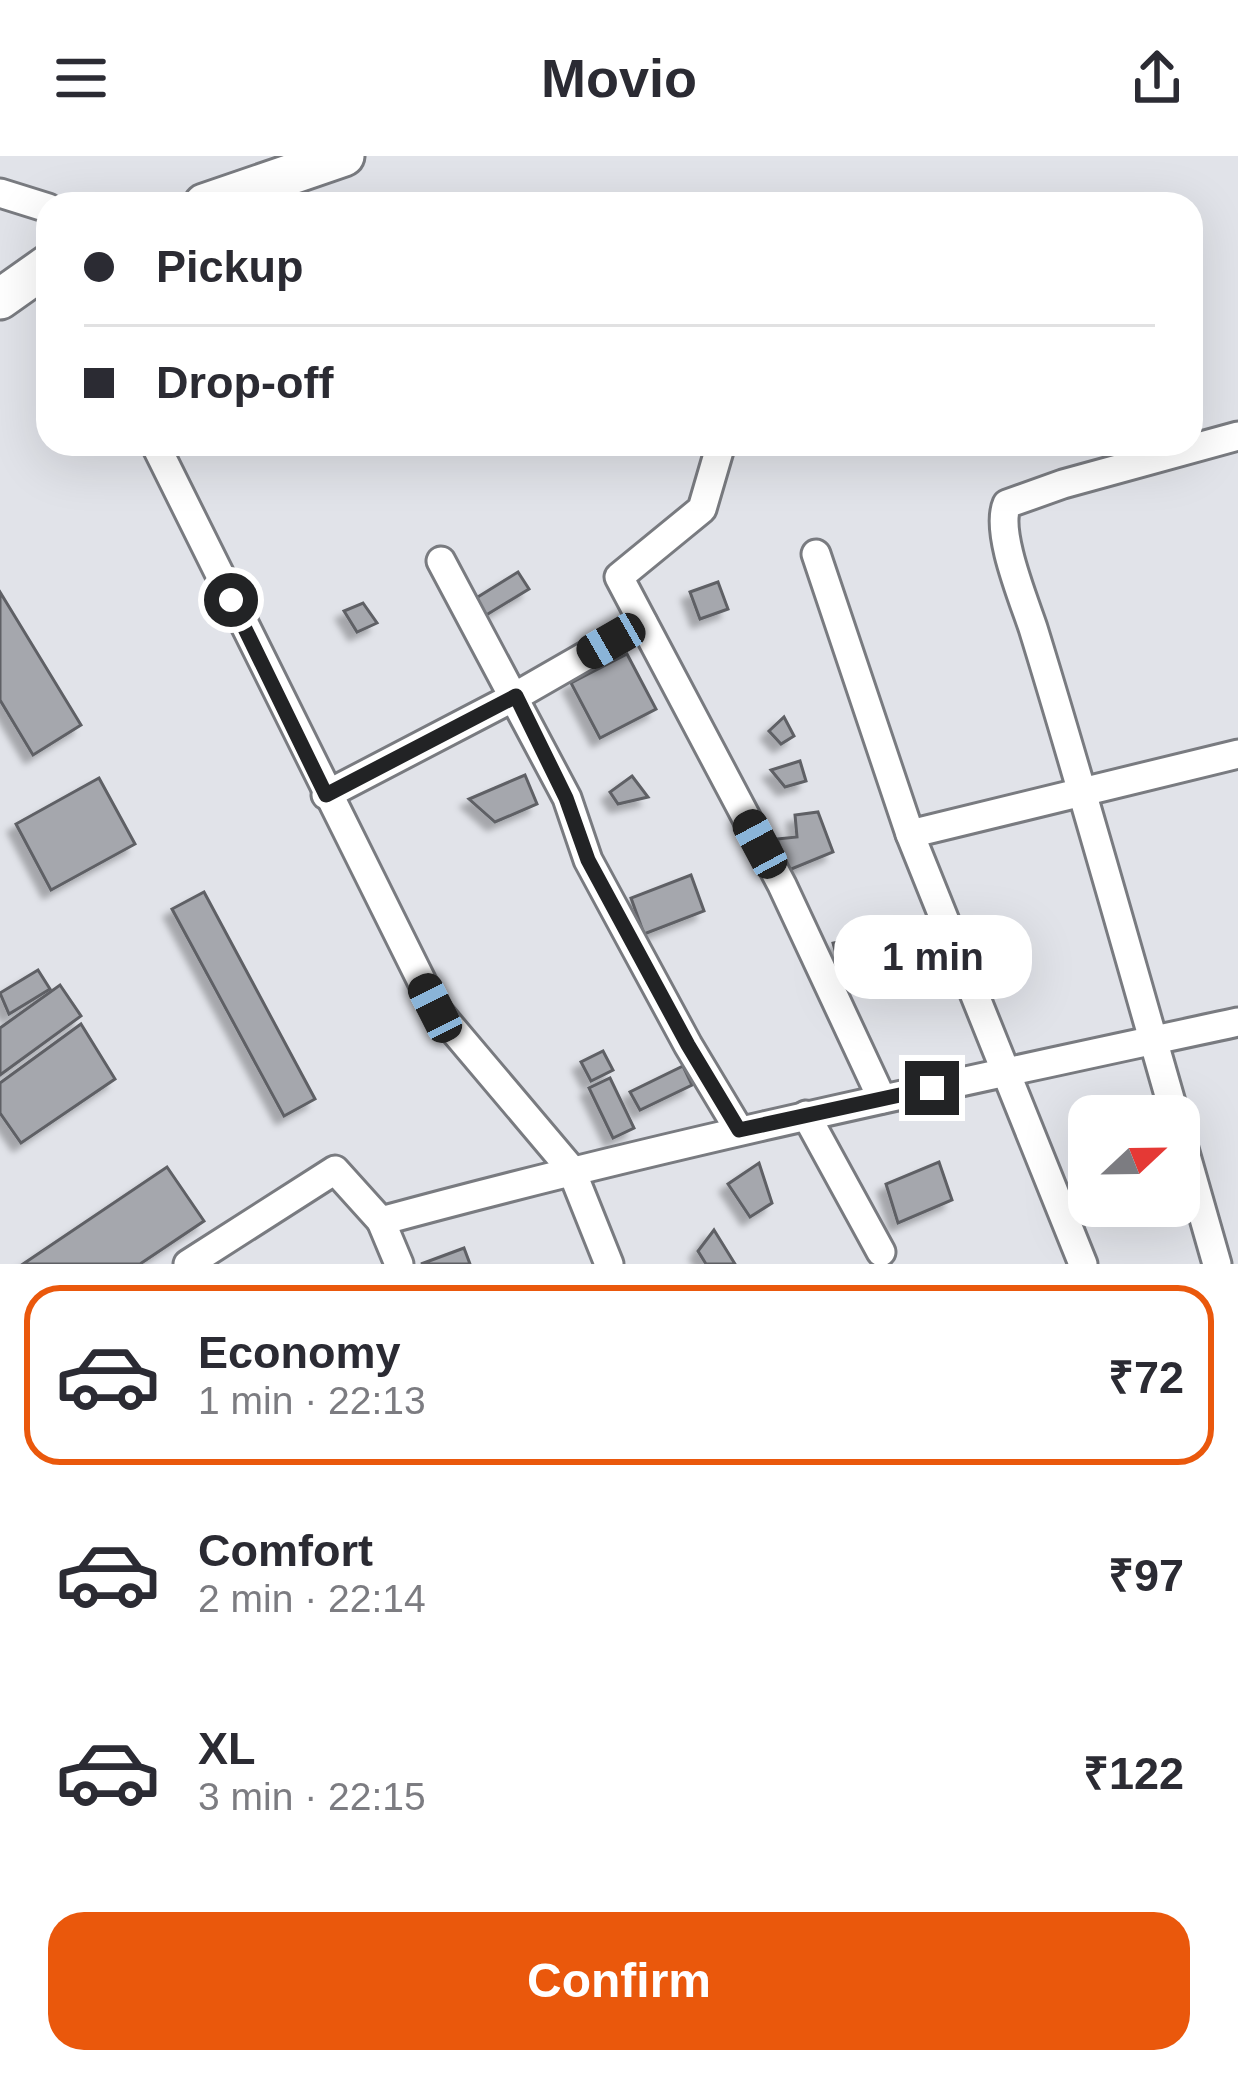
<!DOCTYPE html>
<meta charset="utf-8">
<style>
:root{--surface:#fff;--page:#f2f2f3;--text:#2b2b33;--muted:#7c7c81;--line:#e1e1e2;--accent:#ea580c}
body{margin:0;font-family:Helvetica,sans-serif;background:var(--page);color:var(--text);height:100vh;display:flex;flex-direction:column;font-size:45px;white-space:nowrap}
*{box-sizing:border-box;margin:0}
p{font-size:39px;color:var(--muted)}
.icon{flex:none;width:66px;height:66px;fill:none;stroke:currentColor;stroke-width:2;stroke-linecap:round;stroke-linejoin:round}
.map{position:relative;height:1108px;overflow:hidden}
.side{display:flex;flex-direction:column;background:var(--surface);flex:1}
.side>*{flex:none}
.hud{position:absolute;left:36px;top:36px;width:1167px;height:264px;border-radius:36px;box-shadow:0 12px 48px #0002;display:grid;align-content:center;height:264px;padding:0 48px;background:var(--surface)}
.needle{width:78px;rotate:68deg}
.controls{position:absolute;left:1068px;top:939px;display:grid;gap:24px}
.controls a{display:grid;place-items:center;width:132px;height:132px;border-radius:24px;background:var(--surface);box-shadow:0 12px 48px #0002;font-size:60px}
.end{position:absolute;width:54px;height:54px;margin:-27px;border:15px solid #222325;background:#fff;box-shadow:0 0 0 6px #fff}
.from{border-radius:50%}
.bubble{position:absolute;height:84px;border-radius:36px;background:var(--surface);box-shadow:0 12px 48px #0002;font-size:39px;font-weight:800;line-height:84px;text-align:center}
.car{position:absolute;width:36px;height:72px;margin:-36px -18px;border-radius:15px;box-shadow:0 0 9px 3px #0007;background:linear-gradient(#222 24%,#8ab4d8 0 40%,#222 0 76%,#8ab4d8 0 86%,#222 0)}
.hud b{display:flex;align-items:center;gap:42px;height:114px;font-size:45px}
.hud b+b{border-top:3px solid var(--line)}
.hud i{width:30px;height:30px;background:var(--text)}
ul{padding:21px 0 0;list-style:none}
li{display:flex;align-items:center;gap:36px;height:180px;margin:0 24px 18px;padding:0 24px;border:6px solid transparent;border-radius:36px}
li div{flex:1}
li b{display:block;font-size:45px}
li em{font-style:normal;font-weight:800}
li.active{border-color:var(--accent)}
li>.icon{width:108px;height:108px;stroke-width:1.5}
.cta{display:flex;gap:24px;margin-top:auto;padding:24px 48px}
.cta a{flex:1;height:138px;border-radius:36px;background:var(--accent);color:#fff;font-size:48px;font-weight:800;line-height:138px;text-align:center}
header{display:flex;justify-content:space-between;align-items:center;height:156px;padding:0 48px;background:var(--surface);font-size:54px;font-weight:800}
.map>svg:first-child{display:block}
.building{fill:#a5a7ad;stroke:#5e6065;stroke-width:3;filter:url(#shadow)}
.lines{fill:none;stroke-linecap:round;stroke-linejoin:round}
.street-casing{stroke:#797b80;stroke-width:33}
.secondary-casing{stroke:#797b80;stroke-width:45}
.street{stroke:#fff;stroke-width:27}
.secondary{stroke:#fff;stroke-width:39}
.route{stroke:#222325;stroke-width:15}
</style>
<header><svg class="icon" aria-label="menu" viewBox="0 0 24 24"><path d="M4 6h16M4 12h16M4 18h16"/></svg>Movio<svg class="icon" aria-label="share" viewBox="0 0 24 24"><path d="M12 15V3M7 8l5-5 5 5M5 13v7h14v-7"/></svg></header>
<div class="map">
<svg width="1238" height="1108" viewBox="0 0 1238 1108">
<defs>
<filter id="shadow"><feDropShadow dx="-8" dy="8" stdDeviation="3" flood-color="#0004"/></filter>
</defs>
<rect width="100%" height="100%" fill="#e1e3e9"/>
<g class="building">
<path d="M518,416L529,433L483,461L473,444Z"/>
<path d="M718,426L728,453L700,463L690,436Z"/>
<path d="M0,436L81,569L33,599L0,544Z"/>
<path d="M363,447L377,467L357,476L344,455Z"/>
<path d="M627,498L656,553L600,582L571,527Z"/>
<path d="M784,561L794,580L781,588L769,575Z"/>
<path d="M800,605L806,625L785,631L771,614Z"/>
<path d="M525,619L537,648L495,666L469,643Z"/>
<path d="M632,620L648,641L618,648L610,636Z"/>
<path d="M99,622L135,688L51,734L16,668Z"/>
<path d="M818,656L833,696L789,714L777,683L797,681L795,659Z"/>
<path d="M691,719L704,755L644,778L631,742Z"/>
<path d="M204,736L315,943L284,960L172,753Z"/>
<path d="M868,779L876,811L842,820L833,787Z"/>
<path d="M38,814L50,833L9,858L0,837Z"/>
<path d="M60,829L81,860L0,919V872Z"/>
<path d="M81,868L115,923L21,987L0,957V927Z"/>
<path d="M603,895L613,914L591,925L581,906Z"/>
<path d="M683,910L692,929L640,954L630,936Z"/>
<path d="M610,922L634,972L613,982L589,932Z"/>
<path d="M939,1006L952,1044L898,1067L886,1028Z"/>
<path d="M759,1007L772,1047L750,1061L728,1028Z"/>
<path d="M167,1011L204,1065L140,1108H23Z"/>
<path d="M714,1074L735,1108H706L698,1095Z"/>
<path d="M464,1092L470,1108H421Z"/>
</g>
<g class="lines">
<g class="street-casing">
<g id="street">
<path d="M0,37L48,52"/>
<path d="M155,288L435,852L571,1013L609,1108"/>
<path d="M721,288L702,353L619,421L782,729L882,943"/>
<path d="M816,398L910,678"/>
<path d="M441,405L567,642L588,704L688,889L739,974"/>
<path d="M326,639L516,540L643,467"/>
<path d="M806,959L881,1096"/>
<path d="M1175,960C1128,797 1083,634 1033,472C1023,442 995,375 1007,348L1063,328L1238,280"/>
<path d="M1179,975L1217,1108"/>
<path d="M381,1065L399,1108"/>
<path d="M188,1108L335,1014L381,1065C664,988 951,928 1238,866"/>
<path d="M1083,1108L910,678L1238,598"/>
</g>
</g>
<g class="secondary-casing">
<g id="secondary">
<path d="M204,48L344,0"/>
<path d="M0,143L48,109"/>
</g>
</g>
<use href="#street" class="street"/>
<use href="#secondary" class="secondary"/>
</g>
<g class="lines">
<path class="route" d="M231,444L326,639L516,540L566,642L588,704L688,889L739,974L932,932"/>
</g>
</svg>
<div class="controls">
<a><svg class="needle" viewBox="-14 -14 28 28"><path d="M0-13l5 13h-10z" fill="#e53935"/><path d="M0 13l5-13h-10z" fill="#7c7c81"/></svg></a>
</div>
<i class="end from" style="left:231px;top:444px"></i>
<i class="end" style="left:932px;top:932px"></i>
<div class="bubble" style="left:834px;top:759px;width:198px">1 min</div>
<i class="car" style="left:611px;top:485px;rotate:240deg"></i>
<i class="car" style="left:760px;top:688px;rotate:332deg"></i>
<i class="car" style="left:435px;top:852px;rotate:333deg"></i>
<div class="hud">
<b><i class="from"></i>Pickup</b>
<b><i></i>Drop-off</b>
</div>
</div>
<section class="side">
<ul>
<li class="active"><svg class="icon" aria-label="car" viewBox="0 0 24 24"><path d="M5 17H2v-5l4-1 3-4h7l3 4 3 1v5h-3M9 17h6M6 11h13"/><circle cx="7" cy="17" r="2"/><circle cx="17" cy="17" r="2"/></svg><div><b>Economy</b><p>1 min · 22:13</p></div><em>₹72</em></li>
<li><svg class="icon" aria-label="car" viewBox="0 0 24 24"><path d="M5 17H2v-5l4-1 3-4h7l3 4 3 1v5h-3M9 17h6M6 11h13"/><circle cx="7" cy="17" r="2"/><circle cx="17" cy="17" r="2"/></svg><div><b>Comfort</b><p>2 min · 22:14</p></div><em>₹97</em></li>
<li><svg class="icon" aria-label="car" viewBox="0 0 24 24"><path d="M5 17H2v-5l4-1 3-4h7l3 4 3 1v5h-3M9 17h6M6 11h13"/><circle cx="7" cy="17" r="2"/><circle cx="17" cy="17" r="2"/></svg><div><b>XL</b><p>3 min · 22:15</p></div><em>₹122</em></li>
</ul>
<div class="cta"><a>Confirm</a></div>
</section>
